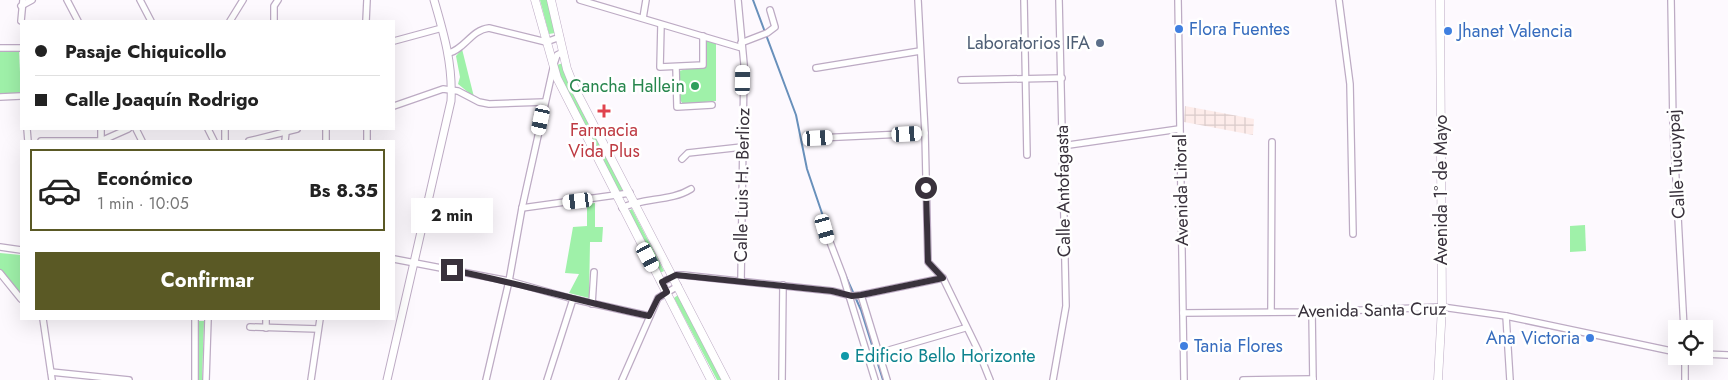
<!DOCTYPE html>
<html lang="es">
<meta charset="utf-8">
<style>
:root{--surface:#fff;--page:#f2f2f2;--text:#222;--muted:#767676;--line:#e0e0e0;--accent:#5a5925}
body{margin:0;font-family:Jost,sans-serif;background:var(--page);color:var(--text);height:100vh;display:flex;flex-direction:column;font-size:19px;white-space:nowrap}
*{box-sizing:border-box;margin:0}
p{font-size:16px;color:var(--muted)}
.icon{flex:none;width:28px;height:28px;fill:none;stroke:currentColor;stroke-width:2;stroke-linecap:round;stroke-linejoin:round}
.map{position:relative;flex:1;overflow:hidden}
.drawer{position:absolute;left:20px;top:140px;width:375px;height:180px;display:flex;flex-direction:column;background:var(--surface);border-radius:0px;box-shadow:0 5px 20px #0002}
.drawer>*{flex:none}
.banner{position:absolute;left:20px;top:20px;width:375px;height:110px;border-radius:0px;box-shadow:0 5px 20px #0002;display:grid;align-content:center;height:110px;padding:0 15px;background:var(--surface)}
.controls{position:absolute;left:1668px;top:320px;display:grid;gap:10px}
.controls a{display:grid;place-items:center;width:45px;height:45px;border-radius:0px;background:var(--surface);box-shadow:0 5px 20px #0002;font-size:25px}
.end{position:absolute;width:22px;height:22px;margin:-11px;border:6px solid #39323c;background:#fff;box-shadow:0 0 0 2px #fff}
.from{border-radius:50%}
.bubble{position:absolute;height:35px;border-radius:0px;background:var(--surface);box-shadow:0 5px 20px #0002;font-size:16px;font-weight:700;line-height:35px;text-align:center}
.car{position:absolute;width:15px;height:30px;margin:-15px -8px;border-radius:6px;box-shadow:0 0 4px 1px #0007;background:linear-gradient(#fff 24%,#345 0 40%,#fff 0 76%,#345 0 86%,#fff 0)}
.banner b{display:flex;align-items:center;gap:18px;height:48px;font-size:19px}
.banner b+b{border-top:1px solid var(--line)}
.banner i{width:12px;height:12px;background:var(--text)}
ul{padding:9px 0 0;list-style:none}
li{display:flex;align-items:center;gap:15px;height:82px;margin:0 10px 8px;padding:0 5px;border:2px solid transparent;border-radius:0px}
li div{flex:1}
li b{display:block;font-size:19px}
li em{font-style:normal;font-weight:700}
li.current{border-color:var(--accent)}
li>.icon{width:45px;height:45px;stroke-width:1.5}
.primary-button{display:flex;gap:10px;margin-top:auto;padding:10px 15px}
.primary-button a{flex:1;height:58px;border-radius:0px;background:var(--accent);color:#fff;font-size:20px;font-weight:700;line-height:58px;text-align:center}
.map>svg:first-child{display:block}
.industrial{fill:url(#industrial-grid)}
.green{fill:#9ff1a9}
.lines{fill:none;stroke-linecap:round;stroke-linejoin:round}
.stream{stroke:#6890bb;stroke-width:2}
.minor-casing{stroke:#bdabc4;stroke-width:8}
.tertiary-casing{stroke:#bdabc4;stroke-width:9}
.secondary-casing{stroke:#bdabc4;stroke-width:9}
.minor{stroke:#fff;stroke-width:5.5}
.tertiary{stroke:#fff;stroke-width:7}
.secondary{stroke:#fff;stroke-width:8}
.route{stroke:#39323c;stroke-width:6}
.shop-dot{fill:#3f7fe0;stroke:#fff;stroke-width:2}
.service-dot{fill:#5c6f8a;stroke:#fff;stroke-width:2}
.leisure-dot{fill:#2e9e5b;stroke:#fff;stroke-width:2}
.health-dot{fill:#e0444e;stroke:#fff;stroke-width:2}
.culture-dot{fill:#0f9aa8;stroke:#fff;stroke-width:2}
.labels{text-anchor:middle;stroke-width:5;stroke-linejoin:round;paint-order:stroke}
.shop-label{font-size:18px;fill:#366cbe;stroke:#fff;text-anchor:start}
.service-label{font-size:18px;fill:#4e5e75;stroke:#fff;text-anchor:end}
.leisure-label{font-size:18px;fill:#27864d;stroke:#fff;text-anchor:end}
.health-label{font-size:18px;fill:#be3a42;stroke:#fff}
.street-label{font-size:18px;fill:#39323c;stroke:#fff}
.culture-label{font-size:18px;fill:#0d838f;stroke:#fff;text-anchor:start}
</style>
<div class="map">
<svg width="1728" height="380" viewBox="0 0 1728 380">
<defs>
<pattern id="industrial-grid" width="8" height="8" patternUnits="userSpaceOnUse" patternTransform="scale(1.25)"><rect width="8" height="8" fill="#fdecea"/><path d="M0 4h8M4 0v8" fill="none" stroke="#dacbca"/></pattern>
</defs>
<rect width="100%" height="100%" fill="#fdf9fe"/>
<path class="industrial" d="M1185,106L1254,119L1253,135L1184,122Z"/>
<g class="green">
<path d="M540,0H547L555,33L549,34Z"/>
<path d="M709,40L716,43V101L683,104L680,100L679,71L706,64L705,42Z"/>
<path d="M462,49L474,97L458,84L460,77L456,56Z"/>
<path d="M19,51L21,93L0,95V52Z"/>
<path d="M563,63L624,191L619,192L561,79L557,65Z"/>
<path d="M595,203V227H603L602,242H590L589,298L569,293L579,274L565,273L573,227L587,226V204Z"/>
<path d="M632,209L664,271L660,273L628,211Z"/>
<path d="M1585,225L1586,251L1570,252V226Z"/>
<path d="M0,253L21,255V295L0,269Z"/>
<path d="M678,295L722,380H717L674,298Z"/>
<path d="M199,321H204L202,380H198Z"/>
</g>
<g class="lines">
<g class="stream">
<path d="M753,0L796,115L807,169L827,228"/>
<path d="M843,270L861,310L883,380"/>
</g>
<g class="minor-casing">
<g id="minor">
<path d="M67,0L78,21"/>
<path d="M140,0L151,21"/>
<path d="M580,0L742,48"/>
<path d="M738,0L744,64L741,281"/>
<path d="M918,0L925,133L928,262L943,278L978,350L990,380"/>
<path d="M1024,0L1027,155"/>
<path d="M1178,0L1184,380"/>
<path d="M1339,0L1350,84L1353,234"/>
<path d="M1671,0L1673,124L1684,329"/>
<path d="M21,6L32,0"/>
<path d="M643,18L646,0"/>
<path d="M21,21L23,0"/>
<path d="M230,21L243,0"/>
<path d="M274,21V6L278,0"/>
<path d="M366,21L367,0"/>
<path d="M661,25L660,67L703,65V36"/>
<path d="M394,41L442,28"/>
<path d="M741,43L767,33L775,27L770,10"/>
<path d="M0,48H21"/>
<path d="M449,53C465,49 471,30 489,28L546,42L560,37"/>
<path d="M676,67L677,107L712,105"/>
<path d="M816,68L920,51"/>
<path d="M961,80L1062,78"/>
<path d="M0,97L21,96"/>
<path d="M394,106L443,89L458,91L479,102L489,104L545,102"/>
<path d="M27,129L28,141"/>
<path d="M136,129L142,141"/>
<path d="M208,129L214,141"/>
<path d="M225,129V141"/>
<path d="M367,129V141"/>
<path d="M818,138L925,133"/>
<path d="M41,141H101L128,129"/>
<path d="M101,141V129"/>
<path d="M249,141L297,129"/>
<path d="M285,141L286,132"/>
<path d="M326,141V129"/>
<path d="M1062,146L1179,129"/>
<path d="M682,159L688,153L742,147"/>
<path d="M522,208L630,193"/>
<path d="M622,208C644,197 670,202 691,189"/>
<path d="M825,229L843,276L875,380"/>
<path d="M0,247L21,250"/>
<path d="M394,259L509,281L573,299L649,316"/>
<path d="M0,273L21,299"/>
<path d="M662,282L677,275H683L832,291L852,296L861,295L943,278"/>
<path d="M861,295L887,380"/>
<path d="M592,304L594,272"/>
<path d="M1271,312L1272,142"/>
<path d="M1312,312L1313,380"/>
<path d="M1183,313L1312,312L1442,307L1506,316L1676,352"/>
<path d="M1506,316L1510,380"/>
<path d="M43,319L52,380"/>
<path d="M250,327L318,329"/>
<path d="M266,328V319"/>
<path d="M879,353L965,328"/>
<path d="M1704,354L1728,355"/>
<path d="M51,372L129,380"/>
<path d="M195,380V319"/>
<path d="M206,380L208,319"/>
<path d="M311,380L320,319"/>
<path d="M486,380L509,281L522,208L554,64L557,55L563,52"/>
<path d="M547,380L573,299"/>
<path d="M622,380L658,298L678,286"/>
<path d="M782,380L783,285"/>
<path d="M1053,380L1066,306L1059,0"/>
<path d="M1243,380L1313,379"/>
<path d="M1685,380V356"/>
</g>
</g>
<g class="tertiary-casing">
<path id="tertiary" d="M387,380L451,101C453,65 444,34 434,0"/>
</g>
<g class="secondary-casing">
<g id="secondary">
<path d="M535,0L557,78L711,380"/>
<path d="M551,0L567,69L575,89L726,380"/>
<path d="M1438,380L1442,307L1440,0"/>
</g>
</g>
<use href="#minor" class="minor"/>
<use href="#tertiary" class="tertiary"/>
<use href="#secondary" class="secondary"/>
</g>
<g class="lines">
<path class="route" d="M452,270C518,283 583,302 649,316L658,298L667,292L662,282L676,275L832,291L852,296L861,295L943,278L928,262L926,188"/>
</g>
<g class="shop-dot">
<circle cx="1179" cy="29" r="5"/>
<circle cx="1448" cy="31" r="5"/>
<circle cx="1590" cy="338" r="5"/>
<circle cx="1184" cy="346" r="5"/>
</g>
<circle class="service-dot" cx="1100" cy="43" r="5"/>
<circle class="leisure-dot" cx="695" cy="86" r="5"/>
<path class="health-dot" d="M601.5 103.5h5v5h5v5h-5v5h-5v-5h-5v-5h5z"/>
<circle class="culture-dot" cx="845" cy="356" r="5"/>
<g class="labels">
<g class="shop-label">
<text x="1189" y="35">Flora Fuentes</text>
<text x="1458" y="37">Jhanet Valencia</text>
<text x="1580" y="344" text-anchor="end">Ana Victoria</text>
<text x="1194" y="352">Tania Flores</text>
</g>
<g class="service-label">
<text x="1090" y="49">Laboratorios IFA</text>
</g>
<g class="leisure-label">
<text x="685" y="92">Cancha Hallein</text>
</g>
<g class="health-label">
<text x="604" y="136">Farmacia<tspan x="604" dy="21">Vida Plus</tspan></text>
</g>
<g class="street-label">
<text transform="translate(1676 164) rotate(-93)" y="6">Calle Tucuypaj</text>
<text transform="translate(742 185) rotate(-89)" y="6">Calle Luis H. Berlioz</text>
<text transform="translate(1181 190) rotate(-91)" y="6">Avenida Litoral</text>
<text transform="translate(1441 190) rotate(-90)" y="6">Avenida 1º de Mayo</text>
<text transform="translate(1063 191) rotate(-91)" y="6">Calle Antofagasta</text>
<text transform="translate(1372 310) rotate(-1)" y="6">Avenida Santa Cruz</text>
</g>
<g class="culture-label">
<text x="855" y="362">Edificio Bello Horizonte</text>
</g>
</g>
</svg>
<div class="controls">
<a><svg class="icon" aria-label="locate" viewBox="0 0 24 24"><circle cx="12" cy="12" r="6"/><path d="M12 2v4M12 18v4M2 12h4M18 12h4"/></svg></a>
</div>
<i class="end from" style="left:926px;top:188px"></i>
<i class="end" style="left:452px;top:270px"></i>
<div class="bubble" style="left:411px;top:198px;width:82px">2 min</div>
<i class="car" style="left:743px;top:80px;rotate:1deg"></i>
<i class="car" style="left:541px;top:120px;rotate:192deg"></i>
<i class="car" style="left:907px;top:134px;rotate:87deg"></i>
<i class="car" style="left:818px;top:138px;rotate:87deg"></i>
<i class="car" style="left:578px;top:201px;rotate:263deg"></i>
<i class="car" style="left:825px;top:229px;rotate:164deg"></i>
<i class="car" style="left:648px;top:257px;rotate:152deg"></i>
<div class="banner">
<b><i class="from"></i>Pasaje Chiquicollo</b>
<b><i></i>Calle Joaquín Rodrigo</b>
</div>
<section class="drawer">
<ul>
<li class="current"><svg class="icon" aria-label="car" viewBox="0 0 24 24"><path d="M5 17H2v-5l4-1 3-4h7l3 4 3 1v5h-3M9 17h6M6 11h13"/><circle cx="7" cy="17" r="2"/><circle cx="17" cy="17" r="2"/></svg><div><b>Económico</b><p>1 min · 10:05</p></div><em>Bs 8.35</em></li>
</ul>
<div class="primary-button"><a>Confirmar</a></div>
</section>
</div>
